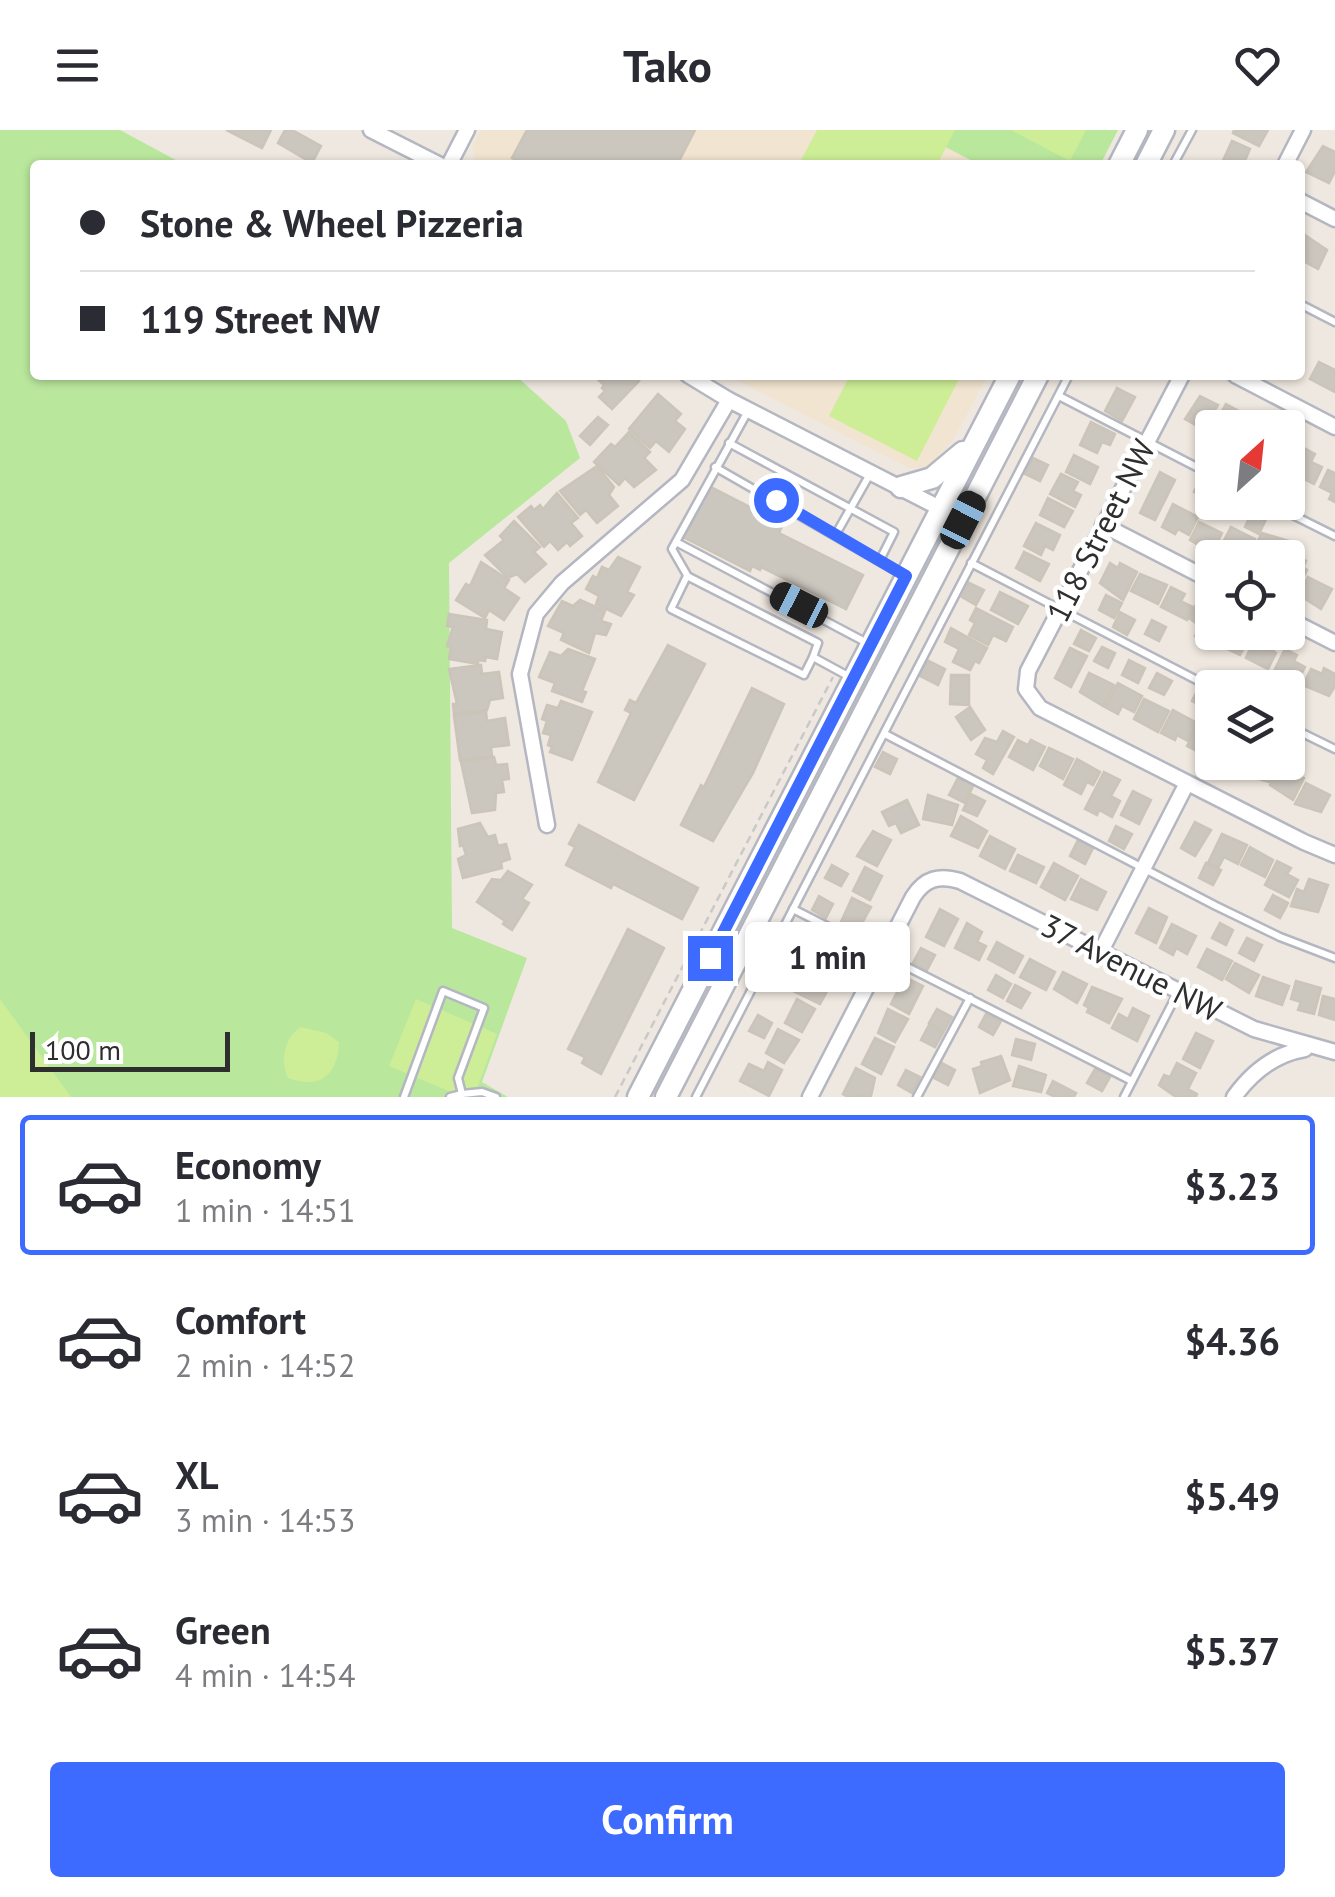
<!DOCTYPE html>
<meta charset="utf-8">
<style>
:root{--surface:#fff;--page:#f2f2f3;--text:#2b2b33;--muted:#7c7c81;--line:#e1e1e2;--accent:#3d6bff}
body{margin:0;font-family:"PT Sans",sans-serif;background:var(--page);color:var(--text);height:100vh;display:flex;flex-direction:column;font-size:38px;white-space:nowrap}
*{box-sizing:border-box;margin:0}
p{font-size:32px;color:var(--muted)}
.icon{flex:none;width:55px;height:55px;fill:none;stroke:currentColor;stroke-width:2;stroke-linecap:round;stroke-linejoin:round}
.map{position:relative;height:967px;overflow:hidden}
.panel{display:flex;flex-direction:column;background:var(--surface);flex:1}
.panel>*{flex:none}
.banner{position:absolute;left:30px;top:30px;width:1275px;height:220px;border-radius:10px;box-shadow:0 2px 8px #0004;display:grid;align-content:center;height:220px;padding:0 50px;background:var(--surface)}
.needle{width:65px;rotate:27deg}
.tools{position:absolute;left:1195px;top:280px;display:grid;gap:20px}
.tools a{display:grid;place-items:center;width:110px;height:110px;border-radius:10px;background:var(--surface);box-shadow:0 2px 8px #0004;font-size:50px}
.scale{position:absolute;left:30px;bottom:25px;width:200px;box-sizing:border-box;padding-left:10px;border:5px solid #2e2e2e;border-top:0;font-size:28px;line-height:35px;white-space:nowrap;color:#2e2e2e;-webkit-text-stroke:8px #fff;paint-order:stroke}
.end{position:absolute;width:45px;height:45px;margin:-22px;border:12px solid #3d6bff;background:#fff;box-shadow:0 0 0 5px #fff}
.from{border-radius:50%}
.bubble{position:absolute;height:70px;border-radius:10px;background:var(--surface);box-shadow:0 2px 8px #0004;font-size:32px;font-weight:600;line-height:70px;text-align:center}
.car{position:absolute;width:30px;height:60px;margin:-30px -15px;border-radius:12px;box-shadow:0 0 8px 2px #0007;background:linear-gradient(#222 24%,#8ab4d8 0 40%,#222 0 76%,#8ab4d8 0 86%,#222 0)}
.banner b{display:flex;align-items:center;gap:35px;height:95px;font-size:38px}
.banner b+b{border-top:2px solid var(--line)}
.banner i{width:25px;height:25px;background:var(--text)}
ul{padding:18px 0 0;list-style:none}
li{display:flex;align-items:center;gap:30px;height:140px;margin:0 20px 15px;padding:0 30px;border:5px solid transparent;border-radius:10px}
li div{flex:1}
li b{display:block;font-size:38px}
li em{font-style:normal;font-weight:600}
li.selected{border-color:var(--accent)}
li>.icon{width:90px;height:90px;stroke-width:1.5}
.action{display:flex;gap:20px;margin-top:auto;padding:20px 50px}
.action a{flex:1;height:115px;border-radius:10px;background:var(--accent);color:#fff;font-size:40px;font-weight:600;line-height:115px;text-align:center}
header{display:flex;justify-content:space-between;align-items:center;height:130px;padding:0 50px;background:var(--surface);font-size:45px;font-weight:600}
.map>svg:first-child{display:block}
.education{fill:#f1e4d0}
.green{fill:#b9e79c}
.pitch{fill:#cdee97}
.building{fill:#cbc6be;stroke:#cbc4b9;stroke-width:2.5}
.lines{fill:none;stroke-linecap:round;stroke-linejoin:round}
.service-casing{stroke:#b4b7c1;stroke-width:11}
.minor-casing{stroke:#b4b7c1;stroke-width:19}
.secondary-casing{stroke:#b4b7c1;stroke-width:25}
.path{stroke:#c9c9c9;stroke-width:2.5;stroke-dasharray:8 5;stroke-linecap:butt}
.service{stroke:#fff;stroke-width:6}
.minor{stroke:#fff;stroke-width:14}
.secondary{stroke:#fff;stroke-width:20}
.route{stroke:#3d6bff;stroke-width:12}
.labels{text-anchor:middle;stroke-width:9;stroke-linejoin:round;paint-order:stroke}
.street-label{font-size:32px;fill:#2e2e2e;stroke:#fff}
</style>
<header><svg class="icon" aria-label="menu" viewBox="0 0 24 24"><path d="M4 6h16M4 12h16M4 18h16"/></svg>Tako<svg class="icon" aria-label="heart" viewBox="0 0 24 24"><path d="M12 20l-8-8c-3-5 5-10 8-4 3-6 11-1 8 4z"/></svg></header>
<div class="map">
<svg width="1335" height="967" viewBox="0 0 1335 967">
<rect width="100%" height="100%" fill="#efe8e0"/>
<g class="education">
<path d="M481,0H913L980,35H476L472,17Z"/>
<path d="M727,245H988L952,312L928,337L909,338Z"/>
</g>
<g class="green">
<path d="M0,0H120L185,35H35V245H515L566,291L580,328L449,433L452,798L527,828L482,952L508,967H0Z"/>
<path d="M913,0H1118L1100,35H980Z"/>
</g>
<g class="pitch">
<path d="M817,0H955L937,35H807L800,32Z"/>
<path d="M1011,0H1086L1070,31Z"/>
<path d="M850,245H961L917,331L829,286Z"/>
<path d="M0,869L71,967H0Z"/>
<path d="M416,869L497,904L474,967H463L389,936Z"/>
<path d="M301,897L326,903L339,912C338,945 320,960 288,948C280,932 284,907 301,897Z"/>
</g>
<g class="building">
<path d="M226,0H271L262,18Z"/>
<path d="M285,0H292L321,16L312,33L278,13Z"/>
<path d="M527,0H695L677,35H526L512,28Z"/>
<path d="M1234,0H1268L1259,16L1233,3Z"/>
<path d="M1232,11L1250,19L1243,35H1221Z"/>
<path d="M1323,16L1335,22V41L1329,53L1306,42Z"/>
<path d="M1305,105L1327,120L1318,139L1300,129V114Z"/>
<path d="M1319,232L1335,240V262L1310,249Z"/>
<path d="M593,245H632L639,251L612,279L599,267L605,261L602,258L604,255Z"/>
<path d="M1117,258L1135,267L1122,291L1105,281Z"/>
<path d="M658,264L681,284L675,291L685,299L669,322L656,311L650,318L629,299Z"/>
<path d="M1200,266L1218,275L1203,299L1185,289Z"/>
<path d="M1226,274L1248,286L1242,298H1226L1216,292Z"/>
<path d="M598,287L608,295L590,315L580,306Z"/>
<path d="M1091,292L1115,304L1110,315L1102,312L1097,323L1080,315Z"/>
<path d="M629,302L650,322L644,328L656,340L634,357L625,348L619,355L594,332L611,314L615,317Z"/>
<path d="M1304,318L1315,324L1311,332L1322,337L1314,354L1292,343Z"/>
<path d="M1074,325L1098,337L1090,354L1066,342Z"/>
<path d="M1033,328L1048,335L1040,351L1025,344Z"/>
<path d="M597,336L614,357L609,365L618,376L597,393L586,380L580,385L560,361Z"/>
<path d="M1328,340L1335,343V372L1329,369L1332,363L1320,357Z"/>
<path d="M1160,342L1175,350L1155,390L1140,383Z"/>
<path d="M1061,344L1078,352L1073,361L1081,365L1075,377L1050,364Z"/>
<path d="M1201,347L1212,352L1208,369L1194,362Z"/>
<path d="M709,356L783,394L779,403L863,445L846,479L761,437L760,440L752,436L750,441L683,407Z"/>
<path d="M557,363L578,388L571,393L582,406L570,416L567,412L558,420L550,411L544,417L518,387L531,376L534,380L540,375L543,379Z"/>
<path d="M1048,368L1073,381L1064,397L1040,385Z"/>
<path d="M1173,374L1198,387L1189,405L1178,399L1175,404L1162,397Z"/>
<path d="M1252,382L1266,389L1259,404L1245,397Z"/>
<path d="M514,391L540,417L534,422L546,434L525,452L517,444L508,448L485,425L504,410L500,406Z"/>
<path d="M1199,392L1222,403L1212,423L1190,410Z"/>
<path d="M1036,393L1060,405L1053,420L1045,416L1041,425L1024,416Z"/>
<path d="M1231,397L1255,409L1247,426L1235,420L1231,428L1218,422Z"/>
<path d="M1262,403L1289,411L1280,428H1261L1262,425L1253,420Z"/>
<path d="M1289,417L1306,431L1303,437L1307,440L1299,457L1288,453V428H1283Z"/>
<path d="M1024,422L1049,434L1040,451L1016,438Z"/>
<path d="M618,427L640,437L627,462L634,465L621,486L596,474L599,466L586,459L593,446L597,448L602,437L609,440Z"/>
<path d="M481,432L509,450L504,458L519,468L504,490L489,480L485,488L456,470L466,454L470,456Z"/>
<path d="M1110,433L1118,438L1120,433L1137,442L1123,470L1100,453Z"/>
<path d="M1140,444L1167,455L1158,474L1131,461Z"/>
<path d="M1308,447L1332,459L1321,479L1299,465Z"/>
<path d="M969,453L984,460L976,475L962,467Z"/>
<path d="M1171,457L1185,464L1181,471L1193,477L1187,490L1161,477Z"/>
<path d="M1000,462L1028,476L1018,494L991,480Z"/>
<path d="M1106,465L1122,473L1114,488L1099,480Z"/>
<path d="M580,470L605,481L601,491L611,494L606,505L595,503L589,523L561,510L564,503L548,496L562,471L573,476Z"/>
<path d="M1195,476L1212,485L1214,502L1209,513L1195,506L1200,496L1189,488Z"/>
<path d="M976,478L1013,497L1006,511L993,505L988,515L969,505L975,493L970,490Z"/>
<path d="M1120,482L1135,490L1127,505L1113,497Z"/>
<path d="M449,484L487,490L486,499L502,502L497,529L486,527L485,531L478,530V534L449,529L451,517L447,516L453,497L447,496Z"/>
<path d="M1152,490L1166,497L1159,511L1145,504Z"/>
<path d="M951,498L987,518L979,533L975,531L970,540L953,532L959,519L945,512Z"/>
<path d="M1081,500L1096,508L1089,521L1074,514Z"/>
<path d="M1220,502H1248L1251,504L1240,525L1215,513Z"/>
<path d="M1255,508L1276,523L1268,539L1246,528Z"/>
<path d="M668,515L705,534L634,670L598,652L631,583L625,580L630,570L636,573Z"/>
<path d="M1102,517L1115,523L1108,538L1094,531Z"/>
<path d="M1070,518L1087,526L1071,557L1055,548Z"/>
<path d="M568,519L595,529L582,561L586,562L582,572L552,561L555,553L539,547L550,522L561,526Z"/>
<path d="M1285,519L1297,525L1294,531L1305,537L1298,550L1275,539Z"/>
<path d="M927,530L945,539L938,555L920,546Z"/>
<path d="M1129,530L1145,538L1138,553L1122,545Z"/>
<path d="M481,535L482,544L499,542L503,568L490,570L487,580L454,584L453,574H457L449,539Z"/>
<path d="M1324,538L1335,544V556L1329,566L1303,555L1311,539L1322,544Z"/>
<path d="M1089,543L1114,555L1103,576L1080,562Z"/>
<path d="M1157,543L1172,551L1164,565L1149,558Z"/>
<path d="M951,545H969V575L950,574Z"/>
<path d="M1118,553L1142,566L1134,582L1122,576L1118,584L1105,577Z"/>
<path d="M1200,555L1212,562L1205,578L1192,571Z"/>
<path d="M752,558L784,574L753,643L713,711L681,695L701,655L704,657Z"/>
<path d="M1144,569L1169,581L1158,602L1134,589Z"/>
<path d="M561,571L592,582L572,630L550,622L552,617L548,615L551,605L543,603L547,591L542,589L547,575L558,578Z"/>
<path d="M970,577L985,600L971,610L956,587Z"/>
<path d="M1173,580L1197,593L1188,611L1177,605L1175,610L1161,603Z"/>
<path d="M486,582L487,591L505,588L509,615L491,617L492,626L460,630L454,586Z"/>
<path d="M1197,598L1212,606L1211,628L1187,616Z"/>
<path d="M1003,601L1014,607L993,644L983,638L987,630L976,624L985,608L997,612Z"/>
<path d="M1018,610L1028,615L1031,610L1045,617L1033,640L1009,627Z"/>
<path d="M1049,618L1073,629L1063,649L1040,636Z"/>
<path d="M883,622L897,629L890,644L875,637Z"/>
<path d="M494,627L496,635L507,634L509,649L502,650L504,662L496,663L495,680L472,683L461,632Z"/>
<path d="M1077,629L1100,642L1093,655L1087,652L1081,664L1064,655Z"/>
<path d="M1248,632H1274L1277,634L1269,652L1242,644Z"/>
<path d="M1280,636L1304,648L1293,670L1270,655Z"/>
<path d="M1104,642L1120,650L1111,666L1120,671L1112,687L1099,680L1097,685L1085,679Z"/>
<path d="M958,648L973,656L965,673L949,665Z"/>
<path d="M1306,653L1330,665L1321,682L1295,674Z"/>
<path d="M1133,661L1151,670L1139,694L1121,685Z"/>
<path d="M971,664L985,671L977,686L963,680Z"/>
<path d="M928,665L958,675L952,695L923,689Z"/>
<path d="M907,670L919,695L901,703L896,693L889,696L882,682Z"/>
<path d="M961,686L987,701L978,718L951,706Z"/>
<path d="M1195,692L1211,700L1195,726L1181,718Z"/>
<path d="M480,693L488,707L495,705L498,716L506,714L510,729L501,732L502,738L463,748L458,729L466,725L463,715L460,716L458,699Z"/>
<path d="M579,695L698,758L682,789L613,754L611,758L566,735L575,717L569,714Z"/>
<path d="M1116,696L1132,704L1124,719L1109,711Z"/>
<path d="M873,701L891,710L877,736L857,726Z"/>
<path d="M1222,704L1247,715L1238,734L1224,727L1218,738L1208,733Z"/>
<path d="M990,706L1015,719L1005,739L980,726Z"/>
<path d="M1078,710L1093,718L1085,734L1070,726Z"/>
<path d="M1250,717L1273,730L1265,747L1241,735Z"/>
<path d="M1018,725L1044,737L1036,753L1010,741Z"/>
<path d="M1277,731L1291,738L1287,744L1298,750L1289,767L1265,755Z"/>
<path d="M1054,733L1078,746L1065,770L1041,757Z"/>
<path d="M1206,733L1221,740L1213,755L1199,748Z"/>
<path d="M832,735L848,744L841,756L825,748Z"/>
<path d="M865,737L882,746L870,770L853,761Z"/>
<path d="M508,741L532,755L522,769L529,773L512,800L503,794L505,791L477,772L492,749L501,750Z"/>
<path d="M1081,749L1106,762L1097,780L1071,769Z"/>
<path d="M1309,749L1328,755L1318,782L1291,776L1297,759L1304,762Z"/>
<path d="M1273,765L1288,773L1280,788L1265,780Z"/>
<path d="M819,766L833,774L826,788L812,780Z"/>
<path d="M852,768L871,777L858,800L841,792Z"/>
<path d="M1149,778L1167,787L1156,813L1136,803Z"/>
<path d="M940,779L958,789L944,816L926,807Z"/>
<path d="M967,793L982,802L977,812L986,816L979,830L955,818Z"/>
<path d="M1220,793L1233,800L1226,815L1212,808Z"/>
<path d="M1172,794L1196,806L1187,824L1176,818L1173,825L1160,818Z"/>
<path d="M628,799L664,818L601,944L582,933L585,927L568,919Z"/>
<path d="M1247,808L1262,815L1254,831L1239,823Z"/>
<path d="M832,811L848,820L835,846L821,839Z"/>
<path d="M997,812L1023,826L1014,843L988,829Z"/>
<path d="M921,818L935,825L927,840L913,833Z"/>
<path d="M1207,819L1232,831L1222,850L1198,837Z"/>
<path d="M1030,829L1055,842L1046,860L1020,847Z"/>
<path d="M1235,833L1259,845L1249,863L1226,849Z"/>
<path d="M818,842L833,850L820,874L791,860L799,845L813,852Z"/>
<path d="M1063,842L1087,854L1077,873L1054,859Z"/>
<path d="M996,845L1011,854L1003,868L988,860Z"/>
<path d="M905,847L923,856L909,884L891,874Z"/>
<path d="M1263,847L1289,856L1282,875L1256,866Z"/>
<path d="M1296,851L1321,858L1314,884L1298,880L1301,872L1291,869Z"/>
<path d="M1015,855L1030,863L1021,878L1007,871Z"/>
<path d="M1092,857L1122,869L1109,893L1087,882L1089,878L1084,875Z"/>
<path d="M1323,866L1335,869V890L1319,885Z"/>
<path d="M797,869L815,879L802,902L785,893Z"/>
<path d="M1133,878L1149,886L1137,911L1112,898L1119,884L1128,889Z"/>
<path d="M888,879L908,889L895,912L878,903Z"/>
<path d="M937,879L952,887L944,901L929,893Z"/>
<path d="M986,884L1001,891L993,905L979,897Z"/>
<path d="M758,885L772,893L764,908L749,901Z"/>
<path d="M929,895L943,903L935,917L921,910Z"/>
<path d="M778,899L799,910L784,933L766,923Z"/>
<path d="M1196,903L1213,911L1200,938L1183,929Z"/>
<path d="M875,908L894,917L881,944L862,934Z"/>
<path d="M1016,909L1035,914L1031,930L1012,925Z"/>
<path d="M1001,926L1010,950L980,963L973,939L982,936L981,932Z"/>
<path d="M768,932L782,940L769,966L740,951L749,934L764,941Z"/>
<path d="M942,933L955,940L948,955L934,948Z"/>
<path d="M1177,933L1196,943L1188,959L1197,964L1196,967H1176L1159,955L1164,945L1170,947Z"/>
<path d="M1019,936L1046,945L1041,962L1013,956Z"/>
<path d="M856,938L875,948L871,966L848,967L843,964Z"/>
<path d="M1095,939L1110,947L1102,961L1087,953Z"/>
<path d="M906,940L920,947L912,963L898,955Z"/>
<path d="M1053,951L1076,963L1074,967H1055L1047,963Z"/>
</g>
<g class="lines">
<g class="service-casing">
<g id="service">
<path d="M1173,35L1192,0"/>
<path d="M1300,174L1335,192"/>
<path d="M1059,266L1212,345"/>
<path d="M729,313L894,402L880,430"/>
<path d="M715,337L905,446"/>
<path d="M1267,372L1335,406"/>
<path d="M836,404L870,344"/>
<path d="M676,412L869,514"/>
<path d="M971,433L1212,558"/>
<path d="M687,445L672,419L748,281"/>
<path d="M813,527L804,545L671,479L687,446L818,513L813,527L848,546"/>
<path d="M1288,596L1335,619"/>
<path d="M885,604L1216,776L1280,807L1335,828"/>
<path d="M793,779L1132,951"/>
<path d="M404,967L443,861L484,878L458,948L462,964L482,962L496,967"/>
<path d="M450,967L462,964"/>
<path d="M696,967L1069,245"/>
<path d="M917,967L970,868"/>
<path d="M1124,967L1177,864"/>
</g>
</g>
<g class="minor-casing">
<g id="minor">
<path d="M371,0L440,35"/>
<path d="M449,35L467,0"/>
<path d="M1285,35L1303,0"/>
<path d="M1300,71L1335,89"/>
<path d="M688,245L729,270L963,390"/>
<path d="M1182,245L1028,541L1026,559L1040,578L1304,712L1335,725"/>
<path d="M1235,245L1335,297"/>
<path d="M1103,395L1212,451"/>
<path d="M1288,489L1335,513"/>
<path d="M547,695L520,544L536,484L562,453L682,350L729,270"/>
<path d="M1100,823L1187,653"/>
<path d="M810,967L913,767C925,748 939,745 960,751L1254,899L1335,922"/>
<path d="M1234,967C1252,942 1274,924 1305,919"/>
</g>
</g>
<g class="secondary-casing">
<g id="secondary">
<path d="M1119,35L1137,0"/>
<path d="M1146,35L1164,0"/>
<path d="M901,357L932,348L963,322"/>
<path d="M638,967L1010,245"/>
<path d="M666,967L1038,245"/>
</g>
</g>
<path class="path" d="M615,967L833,547"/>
<use href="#service" class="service"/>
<use href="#minor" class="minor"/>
<use href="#secondary" class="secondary"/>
</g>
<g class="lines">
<path class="route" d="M710,828L906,446L776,370"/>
</g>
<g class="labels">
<g class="street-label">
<text transform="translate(1101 401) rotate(-63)" y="11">118 Street NW</text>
<text transform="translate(1131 838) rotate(27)" y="11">37 Avenue NW</text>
</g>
</g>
</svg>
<div class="tools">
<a><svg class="needle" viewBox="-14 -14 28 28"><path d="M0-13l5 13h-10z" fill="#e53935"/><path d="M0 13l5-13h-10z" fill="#7c7c81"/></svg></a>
<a><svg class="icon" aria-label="locate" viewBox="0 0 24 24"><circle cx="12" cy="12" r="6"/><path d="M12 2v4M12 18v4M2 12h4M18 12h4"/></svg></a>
<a><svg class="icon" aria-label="layers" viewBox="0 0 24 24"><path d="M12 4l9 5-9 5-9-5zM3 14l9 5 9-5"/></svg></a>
</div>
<div class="scale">100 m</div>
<i class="end from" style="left:776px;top:370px"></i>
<i class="end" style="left:710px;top:828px"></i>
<div class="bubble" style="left:745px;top:792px;width:165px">1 min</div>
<i class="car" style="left:963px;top:390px;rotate:27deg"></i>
<i class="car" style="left:799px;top:475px;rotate:297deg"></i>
<div class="banner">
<b><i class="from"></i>Stone &amp; Wheel Pizzeria</b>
<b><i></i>119 Street NW</b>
</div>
</div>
<section class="panel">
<ul>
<li class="selected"><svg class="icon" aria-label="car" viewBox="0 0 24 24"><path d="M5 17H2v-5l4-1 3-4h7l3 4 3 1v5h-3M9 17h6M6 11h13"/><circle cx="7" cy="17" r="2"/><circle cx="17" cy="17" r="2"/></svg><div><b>Economy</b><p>1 min · 14:51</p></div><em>$3.23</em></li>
<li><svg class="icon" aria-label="car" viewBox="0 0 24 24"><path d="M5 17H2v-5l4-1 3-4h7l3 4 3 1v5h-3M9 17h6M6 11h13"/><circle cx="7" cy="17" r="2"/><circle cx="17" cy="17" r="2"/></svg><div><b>Comfort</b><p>2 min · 14:52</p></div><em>$4.36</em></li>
<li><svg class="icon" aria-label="car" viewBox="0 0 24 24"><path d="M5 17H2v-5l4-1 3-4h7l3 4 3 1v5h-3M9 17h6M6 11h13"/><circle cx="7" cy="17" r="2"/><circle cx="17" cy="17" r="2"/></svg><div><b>XL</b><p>3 min · 14:53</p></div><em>$5.49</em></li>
<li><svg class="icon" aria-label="car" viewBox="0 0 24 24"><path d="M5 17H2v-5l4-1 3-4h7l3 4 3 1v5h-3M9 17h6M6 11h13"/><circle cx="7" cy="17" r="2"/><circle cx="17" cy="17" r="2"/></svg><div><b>Green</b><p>4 min · 14:54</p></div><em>$5.37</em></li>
</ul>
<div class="action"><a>Confirm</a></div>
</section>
